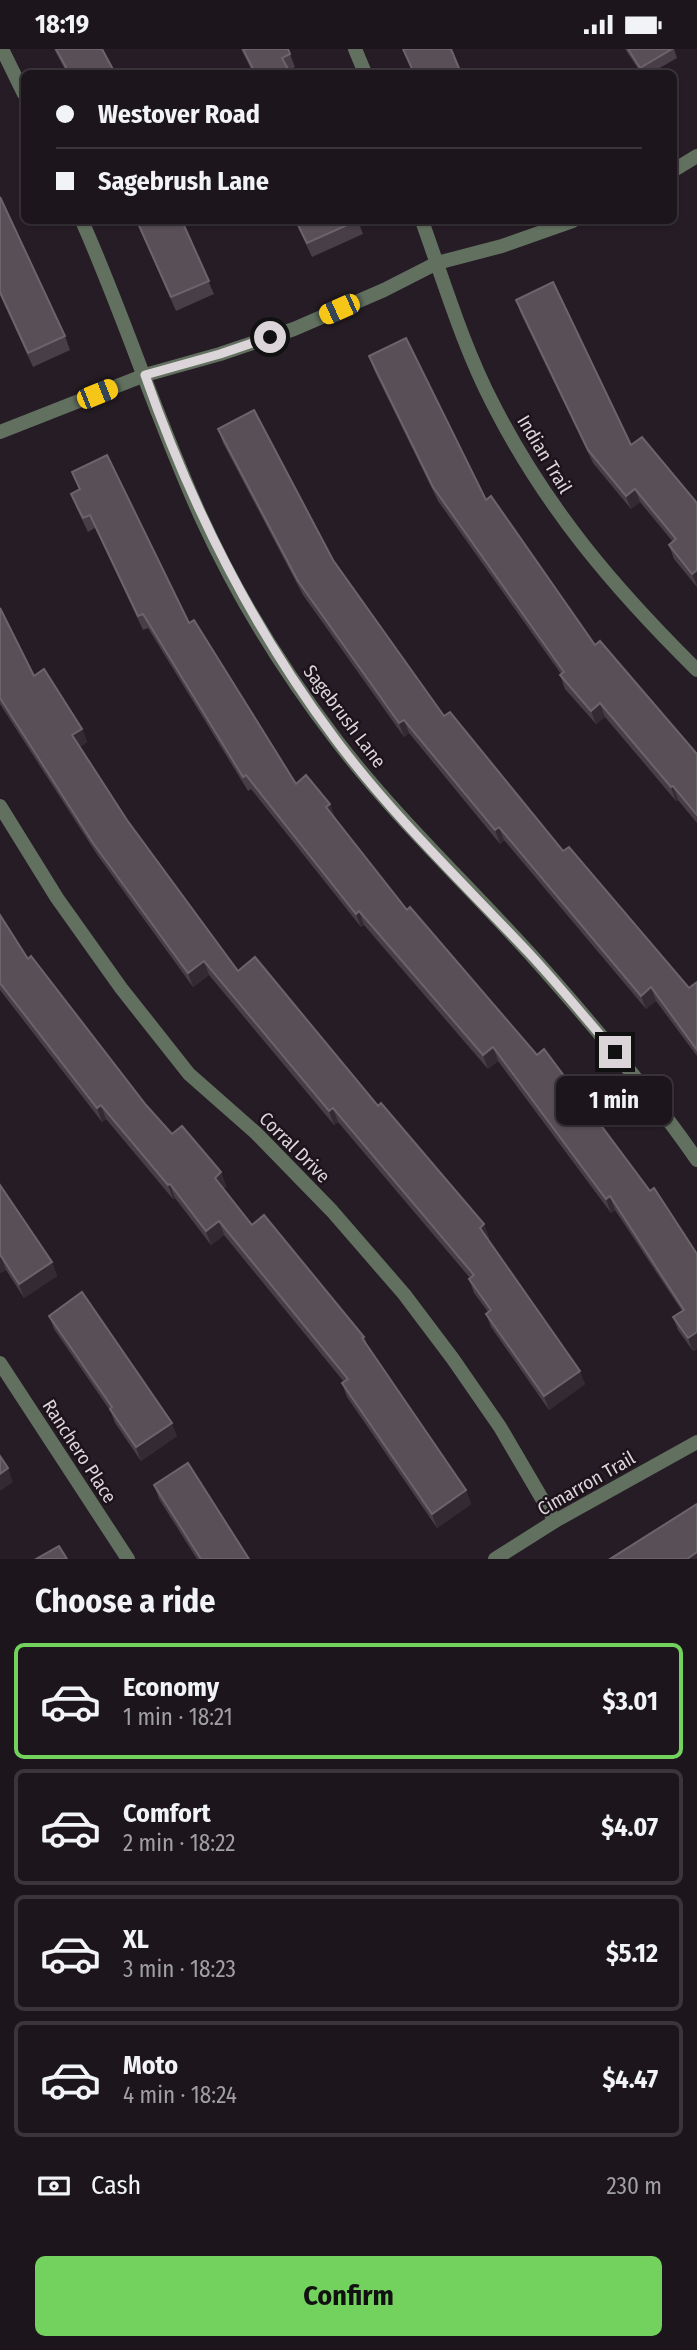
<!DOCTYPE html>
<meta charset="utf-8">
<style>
:root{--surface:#1c151c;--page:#292229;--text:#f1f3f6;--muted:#a09fa3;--line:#3a343b;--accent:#72d25d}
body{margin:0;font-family:"Fira Sans Condensed",sans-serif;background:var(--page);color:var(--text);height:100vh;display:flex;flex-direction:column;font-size:26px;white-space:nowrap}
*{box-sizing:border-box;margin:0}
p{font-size:23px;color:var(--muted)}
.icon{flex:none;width:38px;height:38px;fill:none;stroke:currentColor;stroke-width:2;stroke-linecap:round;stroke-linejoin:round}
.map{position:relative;height:1510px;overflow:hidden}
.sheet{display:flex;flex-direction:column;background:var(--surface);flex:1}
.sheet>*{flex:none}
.top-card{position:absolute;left:21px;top:21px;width:656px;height:154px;border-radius:10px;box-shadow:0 2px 5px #0004,0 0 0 2px var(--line);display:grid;align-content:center;height:154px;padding:0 35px;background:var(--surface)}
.end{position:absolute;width:32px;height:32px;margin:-16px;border:9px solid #dbd5da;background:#111;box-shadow:0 0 0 4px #111}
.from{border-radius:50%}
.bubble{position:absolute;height:49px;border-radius:10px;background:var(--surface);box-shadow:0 2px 5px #0004,0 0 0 2px var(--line);font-size:23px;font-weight:700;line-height:49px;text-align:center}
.car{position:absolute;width:21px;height:42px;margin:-21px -10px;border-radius:9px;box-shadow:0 0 5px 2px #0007;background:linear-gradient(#f5c518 24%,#345 0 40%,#f5c518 0 76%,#345 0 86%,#f5c518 0)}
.top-card b{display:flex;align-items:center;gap:24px;height:66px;font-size:26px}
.top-card b+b{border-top:2px solid var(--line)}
.top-card i{width:18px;height:18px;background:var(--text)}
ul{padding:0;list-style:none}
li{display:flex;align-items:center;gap:21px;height:116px;margin:0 14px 10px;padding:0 21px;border:4px solid var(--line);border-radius:10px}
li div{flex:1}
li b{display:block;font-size:26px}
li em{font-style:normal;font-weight:700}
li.current{border-color:var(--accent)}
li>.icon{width:63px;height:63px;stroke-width:1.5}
h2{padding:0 35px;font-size:32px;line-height:84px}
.pay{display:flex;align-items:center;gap:18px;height:77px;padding:0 35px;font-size:26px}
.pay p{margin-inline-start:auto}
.primary-button{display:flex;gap:14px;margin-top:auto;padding:14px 35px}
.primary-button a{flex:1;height:80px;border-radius:10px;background:var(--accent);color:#111;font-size:28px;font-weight:700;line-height:80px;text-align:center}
.status{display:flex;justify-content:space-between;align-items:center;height:49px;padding:0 35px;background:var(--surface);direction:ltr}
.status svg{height:19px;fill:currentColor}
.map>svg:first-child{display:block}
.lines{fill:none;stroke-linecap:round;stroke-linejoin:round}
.street{stroke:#62715f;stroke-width:14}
.wall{fill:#483e47}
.shaded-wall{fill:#342a33}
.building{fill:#584f57;stroke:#6c646b;stroke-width:2}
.route{stroke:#dbd5da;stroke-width:9}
.labels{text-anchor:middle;stroke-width:5;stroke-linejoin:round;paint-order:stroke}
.street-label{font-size:19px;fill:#dbd5da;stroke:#1c131b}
</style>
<div class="status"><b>18:19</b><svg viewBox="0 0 49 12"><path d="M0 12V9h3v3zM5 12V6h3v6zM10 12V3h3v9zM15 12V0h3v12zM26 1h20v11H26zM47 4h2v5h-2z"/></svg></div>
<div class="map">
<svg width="697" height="1510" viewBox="0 0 697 1510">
<rect width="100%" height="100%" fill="#261c25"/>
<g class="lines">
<g class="street">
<path d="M2,0L24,45"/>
<path d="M355,0L365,24"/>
<path d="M674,121L697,107"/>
<path d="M82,172C125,269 157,371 201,468C237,547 284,623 337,692C396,769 467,835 532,907C590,972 648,1040 697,1111"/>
<path d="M422,172C444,233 463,297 493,355C546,459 614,539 697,621"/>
<path d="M0,383L145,326L220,305L294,280L384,241L437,214L502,197L573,172"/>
<path d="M0,757L57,849L121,939L189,1025L256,1084L332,1162L404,1245L453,1310L500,1378L555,1472"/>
<path d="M0,1314L128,1510"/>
<path d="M495,1510L555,1472L697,1393"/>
</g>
</g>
<g class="wall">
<path d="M54,0H102L115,24H67Z"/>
<path d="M241,0H288L295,18L288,22L290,24H253Z"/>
<path d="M625,0H674L677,9L651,24H641Z"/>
<path d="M0,148L65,287L70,301L33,318L0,246Z"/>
<path d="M136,172H182L214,245L176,262Z"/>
<path d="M295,172H358L363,185L312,208Z"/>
<path d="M516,251L631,396L697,454V538L674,510L669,496L673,493L640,453L631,460L593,414L521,265Z"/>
<path d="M369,307L486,451L595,596L697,705V774L678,751L676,752L605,668L596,675L565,640L560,626L561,625L438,452L374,321Z"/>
<path d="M218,380L333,511L444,667L563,802L689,939L697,933V1007L656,952L646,960L504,791L500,795L409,684L404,688L303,546L223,394Z"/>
<path d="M72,423L189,574L296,735L330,755L335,769L407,861L697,1205V1300L693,1302L678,1281L673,1268L682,1262L615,1161L611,1164L498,1012L488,1020L364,876L361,878L251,740L248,742L148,579L143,581L95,479L88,483L76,458L71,445L79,441Z"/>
<path d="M0,559L34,627L82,680L87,693L80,698L127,771L238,922L378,1057L484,1175L489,1189L488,1190L585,1335L549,1361L491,1278L486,1265L488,1263L474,1244L469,1230L470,1229L338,1073L334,1076L209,926L193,938L98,807L0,655Z"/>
<path d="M0,866L28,910L146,1056L172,1085L221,1123L226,1137L223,1140L252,1176L364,1288L368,1297L466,1441L471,1455L437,1479L347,1348L342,1334L344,1333L224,1186L211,1196L175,1149L173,1150L106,1070L102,1073L0,941Z"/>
<path d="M0,1136L52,1213L57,1227L24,1249L6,1221L0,1224Z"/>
<path d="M49,1267L177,1387L141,1412L115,1374L111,1363L54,1280Z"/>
<path d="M154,1436L249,1510H197L159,1450Z"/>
</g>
<g class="shaded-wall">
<path d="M635,440L640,453L631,460L626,447Z"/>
<path d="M697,521V537L692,525Z"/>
<path d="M600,654L605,668L596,675L591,662Z"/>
<path d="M404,671L409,684L404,688L399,674Z"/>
<path d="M82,680L87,693L77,700L72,686Z"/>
<path d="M673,737L678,751L676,752L671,738Z"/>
<path d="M330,755L335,769L326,758Z"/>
<path d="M499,778L504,791L500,795L495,781Z"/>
<path d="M359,862L364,876L361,878L356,865Z"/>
<path d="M204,912L209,926L193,938L188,924Z"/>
<path d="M651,938L656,952L646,960L641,947Z"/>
<path d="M493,998L498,1012L488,1020L483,1006Z"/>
<path d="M101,1056L106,1070L102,1073L97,1059Z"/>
<path d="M333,1059L338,1073L334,1076L329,1062Z"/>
<path d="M221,1123L226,1137L220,1143L215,1129Z"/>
<path d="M170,1135L175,1149L173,1150L168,1136Z"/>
<path d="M610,1147L615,1161L611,1164L606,1150Z"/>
<path d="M219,1172L224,1186L211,1196L206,1182Z"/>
<path d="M484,1175L489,1189L485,1193L480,1179Z"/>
<path d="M0,1207H1L6,1221L0,1224Z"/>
<path d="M52,1213L57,1227L24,1249L19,1235Z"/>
<path d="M697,1283V1300L693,1302L688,1289Z"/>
<path d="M580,1322L585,1335L549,1361L544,1347Z"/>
<path d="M172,1374L177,1387L141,1412L136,1398Z"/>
<path d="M8,1419L13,1433L0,1442V1425Z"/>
<path d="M466,1441L471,1455L437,1479L432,1465Z"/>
<path d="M697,1503V1510H687Z"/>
</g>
<g class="building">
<path d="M56,0H102L115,24H69Z"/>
<path d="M243,0H288L290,5L282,9L290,24H255Z"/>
<path d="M403,0H451L461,24H414Z"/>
<path d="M628,0H672L640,19Z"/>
<path d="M0,148L65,287L28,304L0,243Z"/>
<path d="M137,172H182L209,232L171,248Z"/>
<path d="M296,172H356L307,194Z"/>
<path d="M553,233L631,396L642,388L697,454V521L692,525L669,496L676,490L635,440L626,447L588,401L516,251Z"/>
<path d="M406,289L486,451L491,447L595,596L600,592L697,705V766L673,737L671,738L600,654L591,662L560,626L564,623L433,438L369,307Z"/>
<path d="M254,361L333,511L444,667L450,663L563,802L569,798L689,939L697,933V1001L651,938L641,947L499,778L495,781L404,671L399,674L298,532L218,380Z"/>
<path d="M107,406L189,574L194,571L296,735L306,726L330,755L326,758L407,861L410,858L537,1006L544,1000L650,1142L654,1139L697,1205V1283L688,1289L673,1268L684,1261L610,1147L606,1150L493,998L483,1006L359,862L356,865L246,726L243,728L143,565L138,567L90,466L83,469L71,445L80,440L72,423Z"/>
<path d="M0,559L34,627L44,620L82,680L72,686L127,771L238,922L255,908L378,1057L381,1054L484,1175L480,1179L580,1322L544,1347L486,1265L491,1261L469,1230L474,1226L333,1059L329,1062L204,912L188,924L93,794L0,649Z"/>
<path d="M0,866L28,910L31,907L146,1056L172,1085L182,1077L221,1123L215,1129L252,1176L264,1166L364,1288L362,1289L466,1441L432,1465L342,1334L348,1330L219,1172L206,1182L170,1135L168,1136L101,1056L97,1059L0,934Z"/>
<path d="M0,1136L52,1213L19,1235L1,1207H0Z"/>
<path d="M82,1243L172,1374L136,1398L110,1360L112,1358L49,1267Z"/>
<path d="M0,1407L8,1419L0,1425Z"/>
<path d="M188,1414L249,1510H201L154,1436Z"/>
<path d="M697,1455V1503L687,1510H610Z"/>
<path d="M59,1497L67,1510H36Z"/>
</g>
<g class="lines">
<path class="route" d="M270,288L220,305L145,326C191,457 252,579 336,691C393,767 463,834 528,903C558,935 586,970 615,1003"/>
</g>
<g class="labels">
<g class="street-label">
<text transform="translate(545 405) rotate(59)" y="7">Indian Trail</text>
<text transform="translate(345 667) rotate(53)" y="7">Sagebrush Lane</text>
<text transform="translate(295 1098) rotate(45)" y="7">Corral Drive</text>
<text transform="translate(80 1402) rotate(57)" y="7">Ranchero Place</text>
<text transform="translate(586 1434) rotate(-30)" y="7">Cimarron Trail</text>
</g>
</g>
</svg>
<i class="end from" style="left:270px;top:288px"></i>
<i class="end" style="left:615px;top:1003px"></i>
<div class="bubble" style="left:556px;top:1027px;width:116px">1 min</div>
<i class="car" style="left:339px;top:260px;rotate:246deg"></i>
<i class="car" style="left:97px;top:345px;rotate:68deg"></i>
<div class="top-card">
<b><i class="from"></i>Westover Road</b>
<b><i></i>Sagebrush Lane</b>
</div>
</div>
<section class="sheet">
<h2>Choose a ride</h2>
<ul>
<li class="current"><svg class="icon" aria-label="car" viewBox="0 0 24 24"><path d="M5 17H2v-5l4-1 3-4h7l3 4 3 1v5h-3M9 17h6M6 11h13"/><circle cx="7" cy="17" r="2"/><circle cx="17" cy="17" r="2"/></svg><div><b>Economy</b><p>1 min · 18:21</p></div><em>$3.01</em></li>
<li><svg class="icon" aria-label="car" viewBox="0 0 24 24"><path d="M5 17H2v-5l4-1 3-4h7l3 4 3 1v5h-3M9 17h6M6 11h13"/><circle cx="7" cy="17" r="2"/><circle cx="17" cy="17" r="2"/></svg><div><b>Comfort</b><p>2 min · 18:22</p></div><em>$4.07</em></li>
<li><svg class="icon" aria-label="car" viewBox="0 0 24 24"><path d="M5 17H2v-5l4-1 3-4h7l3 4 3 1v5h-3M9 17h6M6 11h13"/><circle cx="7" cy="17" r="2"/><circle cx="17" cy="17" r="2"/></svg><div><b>XL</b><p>3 min · 18:23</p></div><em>$5.12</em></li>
<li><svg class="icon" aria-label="car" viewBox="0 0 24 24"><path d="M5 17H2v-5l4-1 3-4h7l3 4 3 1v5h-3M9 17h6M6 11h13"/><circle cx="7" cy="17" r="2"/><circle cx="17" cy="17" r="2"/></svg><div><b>Moto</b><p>4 min · 18:24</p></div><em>$4.47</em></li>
</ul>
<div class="pay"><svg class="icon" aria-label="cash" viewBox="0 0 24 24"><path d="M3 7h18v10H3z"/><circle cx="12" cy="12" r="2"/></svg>Cash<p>230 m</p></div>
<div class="primary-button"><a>Confirm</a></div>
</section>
